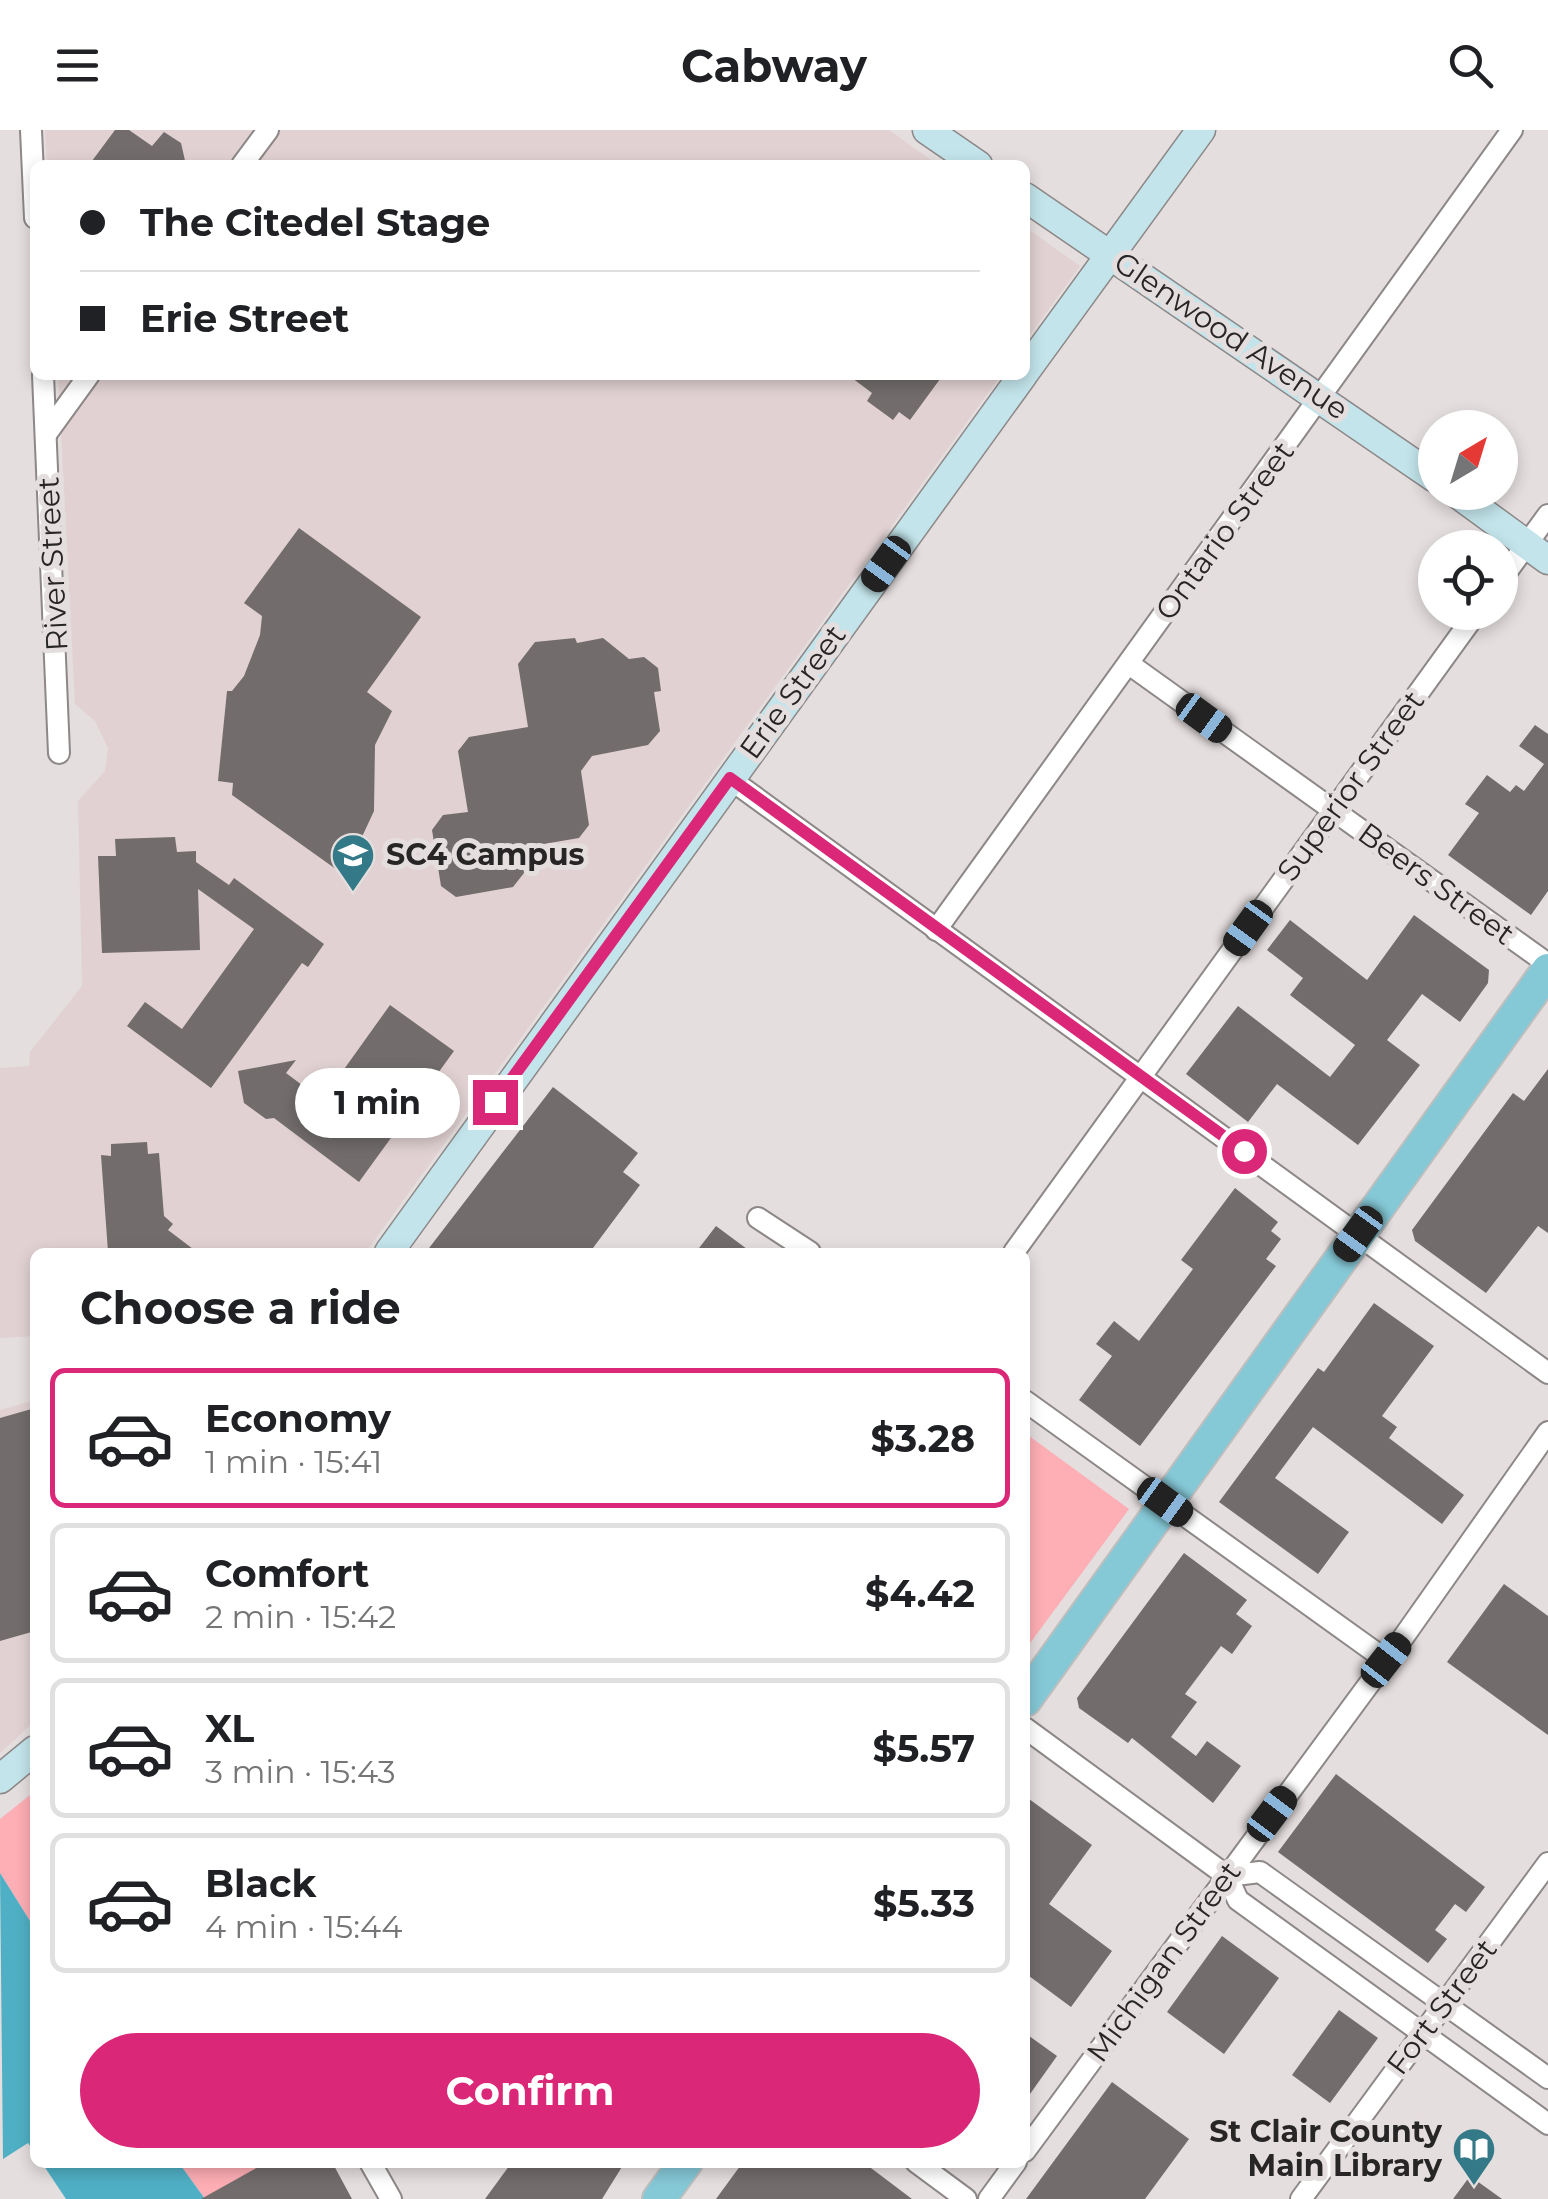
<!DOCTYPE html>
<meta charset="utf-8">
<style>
:root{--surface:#fff;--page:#f6f6f6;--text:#202124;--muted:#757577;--line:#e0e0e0;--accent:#db2777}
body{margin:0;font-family:Montserrat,sans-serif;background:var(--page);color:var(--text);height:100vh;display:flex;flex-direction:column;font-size:38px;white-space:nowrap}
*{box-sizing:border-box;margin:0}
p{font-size:32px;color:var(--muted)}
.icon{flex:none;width:55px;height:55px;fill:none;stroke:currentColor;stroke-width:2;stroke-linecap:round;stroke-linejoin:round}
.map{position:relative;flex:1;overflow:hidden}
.side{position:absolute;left:30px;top:1118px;width:1000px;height:920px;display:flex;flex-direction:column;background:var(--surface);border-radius:15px;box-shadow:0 5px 15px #0003}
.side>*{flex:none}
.banner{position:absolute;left:30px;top:30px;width:1000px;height:220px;border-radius:15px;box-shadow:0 5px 15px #0003;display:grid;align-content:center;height:220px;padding:0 50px;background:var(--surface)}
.needle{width:65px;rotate:38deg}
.controls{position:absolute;left:1418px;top:280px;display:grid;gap:20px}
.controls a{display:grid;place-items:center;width:100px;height:100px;border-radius:50%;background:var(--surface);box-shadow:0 5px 15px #0003;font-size:50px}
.end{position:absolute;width:45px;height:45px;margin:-22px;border:12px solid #db2777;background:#fff;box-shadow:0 0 0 5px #fff}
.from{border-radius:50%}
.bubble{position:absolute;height:70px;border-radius:35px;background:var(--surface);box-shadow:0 5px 15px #0003;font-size:32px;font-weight:700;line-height:70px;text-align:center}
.car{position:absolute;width:30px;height:60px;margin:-30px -15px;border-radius:12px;box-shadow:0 0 8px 2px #0007;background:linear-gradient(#222 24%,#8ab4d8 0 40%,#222 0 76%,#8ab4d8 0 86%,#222 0)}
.banner b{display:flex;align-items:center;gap:35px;height:95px;font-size:38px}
.banner b+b{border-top:2px solid var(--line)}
.banner i{width:25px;height:25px;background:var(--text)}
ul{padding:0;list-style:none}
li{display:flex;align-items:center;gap:30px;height:140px;margin:0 20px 15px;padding:0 30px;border:5px solid var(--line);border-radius:15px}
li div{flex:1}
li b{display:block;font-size:38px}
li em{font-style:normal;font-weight:700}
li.active{border-color:var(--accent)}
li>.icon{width:90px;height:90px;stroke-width:1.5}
h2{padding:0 50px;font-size:45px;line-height:120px}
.cta{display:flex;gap:20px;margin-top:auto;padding:20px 50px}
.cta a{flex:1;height:115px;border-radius:60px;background:var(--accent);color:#fff;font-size:40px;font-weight:700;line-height:115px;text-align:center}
header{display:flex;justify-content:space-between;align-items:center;height:130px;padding:0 50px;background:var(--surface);font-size:45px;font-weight:700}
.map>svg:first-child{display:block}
.built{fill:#e1d1d2}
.green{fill:#feaeb5}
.water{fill:#4fb0c5}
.building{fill:#726c6c}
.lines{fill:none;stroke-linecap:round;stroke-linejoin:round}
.street-casing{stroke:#8d8787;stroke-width:24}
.secondary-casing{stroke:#8d8787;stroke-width:31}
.primary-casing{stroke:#bebebe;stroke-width:36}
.street{stroke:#fff;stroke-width:20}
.secondary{stroke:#c2e4ea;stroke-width:28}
.primary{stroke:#85c8d6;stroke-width:32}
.route{stroke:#db2777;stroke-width:12}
.labels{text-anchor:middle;stroke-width:10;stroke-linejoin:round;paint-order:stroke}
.street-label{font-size:30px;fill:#282526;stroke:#e5dede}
.poi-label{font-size:30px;font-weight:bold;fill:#282526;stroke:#e5dede;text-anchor:start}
</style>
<header><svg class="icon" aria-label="menu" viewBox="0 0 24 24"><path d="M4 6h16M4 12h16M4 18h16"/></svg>Cabway<svg class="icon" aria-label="search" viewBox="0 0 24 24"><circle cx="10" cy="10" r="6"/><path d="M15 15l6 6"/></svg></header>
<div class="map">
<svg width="1548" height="2069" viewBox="0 0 1548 2069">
<rect width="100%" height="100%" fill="#e5dede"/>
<g class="built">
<path d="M45,0H889L938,35H47Z"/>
<path d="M1025,97L1080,136L1025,212Z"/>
<path d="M58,245H1001L366,1122H35V1206L0,1208V938L29,936L30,922L82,856L78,671L105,641L108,618L95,591L75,574Z"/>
<path d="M35,1270V1591L0,1623V1280Z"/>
</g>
<g class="green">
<path d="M1025,1303L1129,1379L1025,1520Z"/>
<path d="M35,1661V1799L0,1743V1689Z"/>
<path d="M179,2033H267L226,2069H205Z"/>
</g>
<g class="water">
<path d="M0,1743L35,1799V2023L28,2013L3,2029Z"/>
<path d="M42,2033H179L205,2069H66Z"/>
</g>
<g class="building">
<path d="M115,0H129L152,16L164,2L181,13L186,35H89Z"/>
<path d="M848,245H943L910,290L899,282L893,290L867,271L872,263Z"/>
<path d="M299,398L421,487L367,562L392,581L375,615L374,681L354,724L360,730L347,747L232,665L233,653L218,651L227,561H232L244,546L260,505L262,486L244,473Z"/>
<path d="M575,508L577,513L603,508L629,529L644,527L658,538L661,561L654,562L660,601L648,615L592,626L581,641L589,695L579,708L520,718L524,743L513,757L456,767L441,756L432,700L443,685L468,682L458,621L469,607L528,597L518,534L535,512Z"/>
<path d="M1535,595L1548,604V761L1531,785L1448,725L1479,683L1465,674L1487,645L1510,662L1516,655L1524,661L1544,634L1519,616Z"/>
<path d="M175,707L177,722L196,721V732L229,755L234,748L324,814L308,837L302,833L211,958L127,896L145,872L182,899L254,799L198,759L200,820L102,823L98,726H116L115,709Z"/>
<path d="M1414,785L1489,840L1488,853L1460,892L1422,864L1387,910L1420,935L1358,1015L1277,954L1248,992L1186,944L1238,876L1330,947L1355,915L1290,865L1303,848L1267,820L1290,790L1367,850Z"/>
<path d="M390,875L454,921L359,1052L274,988L266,989L244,973L238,941L296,930L286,943L322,970Z"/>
<path d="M1548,939V1103L1538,1096L1486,1163L1415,1111L1412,1100L1513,963L1524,971Z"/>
<path d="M553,957L638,1023L623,1042L640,1055L590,1122H426Z"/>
<path d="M147,1012L148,1024L159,1023L164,1086L173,1094L168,1100L197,1122H108L101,1025L111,1026V1014Z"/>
<path d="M1235,1058L1278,1092L1271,1101L1281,1109L1266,1129L1276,1136L1140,1316L1079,1270L1112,1226L1096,1214L1114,1191L1139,1211L1193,1139L1181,1130Z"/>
<path d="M716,1096L751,1122H696Z"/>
<path d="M1374,1173L1434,1216L1382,1286L1397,1297L1389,1308L1464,1365L1442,1394L1313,1297L1275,1348L1349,1402L1318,1444L1219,1372L1318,1238L1324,1242Z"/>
<path d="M35,1278V1501L0,1511V1288Z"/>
<path d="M1184,1423L1247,1470L1236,1484L1252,1496L1232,1524L1221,1516L1185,1564L1197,1572L1171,1607L1196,1626L1207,1611L1241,1636L1213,1673L1132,1608L1128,1613L1079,1578L1077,1568Z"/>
<path d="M1504,1454L1548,1486V1605L1447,1532Z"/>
<path d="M1336,1644L1485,1757L1466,1782L1455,1774L1435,1800L1447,1809L1428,1833L1278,1722Z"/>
<path d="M1025,1666L1092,1715L1049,1774L1112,1821L1071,1877L1025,1843Z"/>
<path d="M1222,1806L1279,1848L1224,1924L1167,1882Z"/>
<path d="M1339,1880L1378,1908L1330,1973L1292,1945Z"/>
<path d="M1025,1903L1057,1926L1025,1971Z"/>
<path d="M1112,1952L1189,2009L1145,2069H1026Z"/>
<path d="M267,2032H332L352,2069H201Z"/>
<path d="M512,2032H625L602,2069H485Z"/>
<path d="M743,2032H863L912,2069H716Z"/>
<path d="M1470,2046L1502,2069H1453Z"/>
</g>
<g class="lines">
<g class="street-casing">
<g id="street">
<path d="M31,0L35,88"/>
<path d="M242,35L268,0"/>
<path d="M43,245L59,623"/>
<path d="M47,303L89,245"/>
<path d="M1500,451L1548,385"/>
<path d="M1129,534L1548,834"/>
<path d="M730,649L1548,1243"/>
<path d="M936,800L1512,0"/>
<path d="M758,1088L810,1122"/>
<path d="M1014,1122L1477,482"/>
<path d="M1025,1271L1386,1530"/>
<path d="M1025,1598L1227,1746L1238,1770L1548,1994"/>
<path d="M1227,1746L1260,1742L1548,1948"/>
<path d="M1025,2021L1400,1512L1548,1302"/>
<path d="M370,2032L391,2069"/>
<path d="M916,2032L966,2069"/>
<path d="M989,2069L1016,2032"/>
<path d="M1301,2069L1548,1733"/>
</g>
</g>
<g class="secondary-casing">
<g id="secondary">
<path d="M927,0L978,35"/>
<path d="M1025,67L1435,348"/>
<path d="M1025,242L1201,0"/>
<path d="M1455,362L1548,430"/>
<path d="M389,1122L1023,245"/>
<path d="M0,1649L35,1620"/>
</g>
</g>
<g class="primary-casing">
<g id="primary">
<path d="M1025,1570L1548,840"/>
<path d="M659,2069L686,2032"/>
</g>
</g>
<use href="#street" class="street"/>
<use href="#secondary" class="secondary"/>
<use href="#primary" class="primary"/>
</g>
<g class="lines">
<path class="route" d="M495,972L730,648L1244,1021"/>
</g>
<defs>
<g id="university-pin" transform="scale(2.25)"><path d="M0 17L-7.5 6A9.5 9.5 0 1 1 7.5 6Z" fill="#347987" stroke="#e5dede"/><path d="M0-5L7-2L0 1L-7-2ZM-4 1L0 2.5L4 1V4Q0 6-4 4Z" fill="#fff"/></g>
<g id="library-pin" transform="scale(2.25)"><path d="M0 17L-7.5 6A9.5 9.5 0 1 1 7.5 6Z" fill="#347987" stroke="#e5dede"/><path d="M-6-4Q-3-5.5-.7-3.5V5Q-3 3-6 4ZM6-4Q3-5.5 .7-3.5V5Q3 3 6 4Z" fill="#fff"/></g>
</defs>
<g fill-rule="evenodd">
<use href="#university-pin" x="353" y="725"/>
<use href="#library-pin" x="1474" y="2019"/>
</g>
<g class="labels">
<g class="street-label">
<text transform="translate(1231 206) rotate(34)" y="10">Glenwood Avenue</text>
<text transform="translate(1225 401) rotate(-54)" y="10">Ontario Street</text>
<text transform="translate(53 434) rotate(-93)" y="10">River Street</text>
<text transform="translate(793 562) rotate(-54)" y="10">Erie Street</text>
<text transform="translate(1351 656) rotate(-54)" y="10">Superior Street</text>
<text transform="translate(1436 754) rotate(36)" y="10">Beers Street</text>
<text transform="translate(1164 1832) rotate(-54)" y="10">Michigan Street</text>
<text transform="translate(1442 1877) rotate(-53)" y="10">Fort Street</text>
</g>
<g class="poi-label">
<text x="386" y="735">SC4 Campus</text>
<text x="1442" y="2012" text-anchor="end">St Clair County<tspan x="1442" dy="34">Main Library</tspan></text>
</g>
</g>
</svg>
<div class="controls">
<a><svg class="needle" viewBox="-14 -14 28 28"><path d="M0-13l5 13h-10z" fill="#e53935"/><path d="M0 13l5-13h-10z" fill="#757577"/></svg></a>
<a><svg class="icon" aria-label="locate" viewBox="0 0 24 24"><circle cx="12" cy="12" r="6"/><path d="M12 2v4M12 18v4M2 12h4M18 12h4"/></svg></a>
</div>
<i class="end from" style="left:1244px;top:1021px"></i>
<i class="end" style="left:495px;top:972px"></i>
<div class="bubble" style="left:295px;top:938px;width:165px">1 min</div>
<i class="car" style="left:886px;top:434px;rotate:216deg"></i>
<i class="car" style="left:1204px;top:588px;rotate:126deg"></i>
<i class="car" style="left:1248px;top:798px;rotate:216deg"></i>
<i class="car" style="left:1358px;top:1104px;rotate:216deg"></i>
<i class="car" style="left:1165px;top:1372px;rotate:126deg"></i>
<i class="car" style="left:1386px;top:1530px;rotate:38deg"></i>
<i class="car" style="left:1272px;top:1684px;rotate:37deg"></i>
<div class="banner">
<b><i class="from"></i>The Citedel Stage</b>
<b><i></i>Erie Street</b>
</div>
<section class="side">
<h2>Choose a ride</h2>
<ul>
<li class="active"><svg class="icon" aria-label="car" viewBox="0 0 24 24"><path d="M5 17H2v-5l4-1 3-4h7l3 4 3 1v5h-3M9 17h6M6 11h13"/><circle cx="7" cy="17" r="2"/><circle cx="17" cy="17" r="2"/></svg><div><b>Economy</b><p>1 min · 15:41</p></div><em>$3.28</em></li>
<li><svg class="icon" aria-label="car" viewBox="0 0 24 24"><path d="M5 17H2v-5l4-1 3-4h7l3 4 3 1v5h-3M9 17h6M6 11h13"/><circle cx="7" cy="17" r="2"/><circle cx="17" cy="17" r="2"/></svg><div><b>Comfort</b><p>2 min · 15:42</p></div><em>$4.42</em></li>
<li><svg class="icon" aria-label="car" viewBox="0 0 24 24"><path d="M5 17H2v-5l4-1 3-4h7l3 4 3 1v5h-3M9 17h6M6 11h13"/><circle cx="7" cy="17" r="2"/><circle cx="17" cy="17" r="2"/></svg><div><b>XL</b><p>3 min · 15:43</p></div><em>$5.57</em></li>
<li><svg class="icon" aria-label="car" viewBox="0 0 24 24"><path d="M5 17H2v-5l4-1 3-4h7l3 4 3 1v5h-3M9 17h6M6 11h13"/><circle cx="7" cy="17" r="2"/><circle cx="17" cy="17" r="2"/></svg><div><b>Black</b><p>4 min · 15:44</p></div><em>$5.33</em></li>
</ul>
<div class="cta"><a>Confirm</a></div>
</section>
</div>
